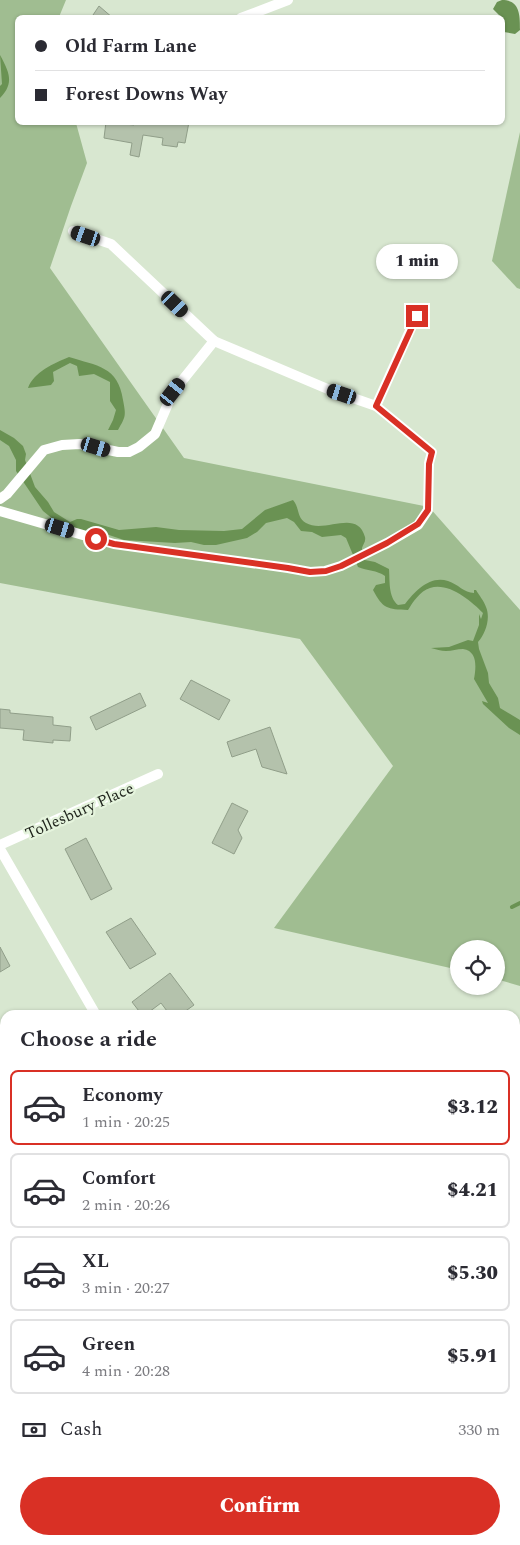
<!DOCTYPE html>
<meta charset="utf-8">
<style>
:root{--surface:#fff;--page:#f7f7f7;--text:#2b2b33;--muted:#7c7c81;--line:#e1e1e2;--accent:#d93025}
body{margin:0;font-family:Spectral,serif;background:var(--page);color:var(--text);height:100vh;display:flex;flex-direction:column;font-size:19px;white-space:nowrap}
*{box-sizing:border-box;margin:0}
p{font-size:16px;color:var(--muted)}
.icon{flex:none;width:28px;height:28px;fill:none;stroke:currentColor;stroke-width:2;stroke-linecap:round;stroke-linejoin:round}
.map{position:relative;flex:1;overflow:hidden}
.side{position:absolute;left:0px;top:1010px;width:520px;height:535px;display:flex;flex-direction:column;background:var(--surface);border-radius:15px 15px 0 0;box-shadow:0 1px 4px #0004}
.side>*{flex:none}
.guide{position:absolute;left:15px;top:15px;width:490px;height:110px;border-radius:8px;box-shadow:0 1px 4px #0004;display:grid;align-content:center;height:110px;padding:0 20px;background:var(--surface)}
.tools{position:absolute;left:450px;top:940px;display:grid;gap:10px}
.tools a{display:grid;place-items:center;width:55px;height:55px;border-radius:50%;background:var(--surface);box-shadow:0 1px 4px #0004;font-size:25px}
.end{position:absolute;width:22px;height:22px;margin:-11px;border:6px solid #d93025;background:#fff;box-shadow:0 0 0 2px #fff}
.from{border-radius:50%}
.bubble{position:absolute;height:35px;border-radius:18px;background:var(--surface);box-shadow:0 1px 4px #0004;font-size:16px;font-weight:800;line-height:35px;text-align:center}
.car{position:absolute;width:15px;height:30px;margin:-15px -8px;border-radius:6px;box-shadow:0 0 4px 1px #0007;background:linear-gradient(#222 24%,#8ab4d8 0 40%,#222 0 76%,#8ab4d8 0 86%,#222 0)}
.guide b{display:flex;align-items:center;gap:18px;height:48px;font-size:19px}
.guide b+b{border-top:1px solid var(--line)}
.guide i{width:12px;height:12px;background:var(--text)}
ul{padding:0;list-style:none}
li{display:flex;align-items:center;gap:15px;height:75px;margin:0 10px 8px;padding:0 10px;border:2px solid var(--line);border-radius:8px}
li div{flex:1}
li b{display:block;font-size:19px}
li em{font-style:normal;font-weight:800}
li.current{border-color:var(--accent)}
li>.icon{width:45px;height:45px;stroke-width:1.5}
h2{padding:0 20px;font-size:22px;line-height:60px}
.pay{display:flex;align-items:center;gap:12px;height:55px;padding:0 20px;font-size:19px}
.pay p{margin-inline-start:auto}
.primary-button{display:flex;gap:10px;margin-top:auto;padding:10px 20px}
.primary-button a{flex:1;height:58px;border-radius:30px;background:var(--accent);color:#fff;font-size:20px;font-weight:800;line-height:58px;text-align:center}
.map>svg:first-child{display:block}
.green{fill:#a0bd91}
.water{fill:#6a9253}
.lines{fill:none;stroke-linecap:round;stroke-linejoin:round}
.stream{stroke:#6a9253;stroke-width:4}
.building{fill:#b4c2ac;stroke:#909e89}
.street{stroke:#fff;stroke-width:10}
.secondary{stroke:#fff;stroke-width:15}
.route{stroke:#d93025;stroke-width:6}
.labels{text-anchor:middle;stroke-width:4.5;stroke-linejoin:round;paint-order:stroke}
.street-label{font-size:16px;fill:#1d221a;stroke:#e5f4dd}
</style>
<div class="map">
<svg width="520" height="1545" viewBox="0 0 520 1545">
<rect width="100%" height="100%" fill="#d8e7d0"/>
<g class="green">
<path d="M0,0H66L59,17L18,18V122L76,123L87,163L71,206L50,268L184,458L429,507L520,610V986L496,979V949H459V970L274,928L393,766L300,639L0,583Z"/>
<path d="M520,132V289L517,288L492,261Z"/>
</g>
<g class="water">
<path d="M502,0C520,0 520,15 520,30L515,34L504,32L502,18L493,9L497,2Z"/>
<path d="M0,55C9,72 15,83 0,98V86L2,84Z"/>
<path d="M69,357C97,366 118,366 123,400C126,416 126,416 118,430H108L113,420L116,410L110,401V382L94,374L79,376L77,366L70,363L53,372L54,381L51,385L28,388C34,372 54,363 69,357Z"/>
<path d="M0,430L14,438L23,446L26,454L25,460L35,487L48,502L54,512L70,522L77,519H81L119,530L156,527L179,530L224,531L242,529L265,510L293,500C300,508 296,517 306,523C325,534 357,508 365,537C366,542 363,544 362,548C362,552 364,556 365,560L375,562L389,569C390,580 388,597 398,605L405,604C415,591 430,575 448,581C458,584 464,593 474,593V590H476C479,595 484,601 486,607C491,619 485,634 478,642L479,649L488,673L489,683L498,698L500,708L520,720V735L509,728L483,704L482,701L488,703L474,679C476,668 478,651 463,649C457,649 452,651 446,651C441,651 436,649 431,648L449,647L468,640L473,641L479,625V614L481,619L483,613C471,601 449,582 430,588C420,591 413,602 408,610C387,609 383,609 373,590L376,585L385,583V576C377,570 367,571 358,567L346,538L341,535L322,537L312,532L301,531L294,522L287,518L266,523L257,532L247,538L216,545H204L191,542L175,543L124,540L109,535L78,530L58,523L43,511L16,471V460L9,446L0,440Z"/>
</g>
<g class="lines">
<path class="stream" d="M512,907L520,903"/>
</g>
<g class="building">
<path d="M99,6L113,18H91Z"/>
<path d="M106,122L134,125L135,122H189L185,143L178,142L177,147L162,145L163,138L143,135L139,157L130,155L132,143L104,138Z"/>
<path d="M191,680L230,700L219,720L180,699Z"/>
<path d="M140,693L146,706L96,730L90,717Z"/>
<path d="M0,709L10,710V713L53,717V725L71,727L70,741L53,740V743L23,740L24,730L0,728Z"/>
<path d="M270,727L287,774L262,767L256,749L232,757L227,742Z"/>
<path d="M232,803L248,811L238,830L242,838L234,854L212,843Z"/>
<path d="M86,838L112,889L91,900L65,849Z"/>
<path d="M131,918L156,954L130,969L106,932Z"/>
<path d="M0,947L10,966L0,972Z"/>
<path d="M170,973L194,1005L180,1015H170L161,1003L145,1015H142L132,1002Z"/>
</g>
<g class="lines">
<g class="street">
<path d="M241,18L288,0"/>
<path d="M376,406L417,315"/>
<path d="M0,499L7,494L44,450L62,445L80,444L118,452H129L139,447L155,434L173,392L214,341"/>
<path d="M0,511L114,544L288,568L310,572L325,571L341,566L387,543L418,525L428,510L429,463L432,452L376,406L330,390L214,341L111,244L73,231"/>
<path d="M0,845L158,774"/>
<path d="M0,849L96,1015"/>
<path d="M0,1124L5,1123"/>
<path d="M0,1460L5,1461"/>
<path d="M275,1540L296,1545"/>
</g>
<g class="secondary">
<path d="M0,1325L5,1326"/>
<path d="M515,1421L520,1422"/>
<path d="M515,1443L520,1444"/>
<path d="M446,1545L447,1540"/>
</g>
</g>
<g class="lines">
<path class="route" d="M96,539L114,544L288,568L310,572L326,571L341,566L387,543L418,524L428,510L429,464L432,452L376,406L417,316"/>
</g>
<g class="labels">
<g class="street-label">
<text transform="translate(79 810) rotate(-24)" y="6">Tollesbury Place</text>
</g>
</g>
</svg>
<div class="tools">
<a><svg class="icon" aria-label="locate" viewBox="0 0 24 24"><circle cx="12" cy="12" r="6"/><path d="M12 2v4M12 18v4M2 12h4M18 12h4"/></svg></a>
</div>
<i class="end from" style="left:96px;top:539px"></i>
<i class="end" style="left:417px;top:316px"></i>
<div class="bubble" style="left:376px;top:244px;width:82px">1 min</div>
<i class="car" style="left:86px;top:236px;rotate:289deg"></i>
<i class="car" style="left:175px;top:304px;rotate:134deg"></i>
<i class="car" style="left:173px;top:392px;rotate:38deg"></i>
<i class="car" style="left:342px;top:394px;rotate:288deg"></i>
<i class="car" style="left:96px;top:447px;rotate:107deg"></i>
<i class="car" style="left:60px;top:528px;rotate:107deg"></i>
<div class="guide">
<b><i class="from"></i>Old Farm Lane</b>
<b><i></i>Forest Downs Way</b>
</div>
<section class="side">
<h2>Choose a ride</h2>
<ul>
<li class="current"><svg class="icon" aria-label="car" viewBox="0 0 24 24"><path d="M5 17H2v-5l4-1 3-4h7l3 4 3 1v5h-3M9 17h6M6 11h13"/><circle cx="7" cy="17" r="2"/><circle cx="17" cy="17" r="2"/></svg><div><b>Economy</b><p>1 min · 20:25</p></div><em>$3.12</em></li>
<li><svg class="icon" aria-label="car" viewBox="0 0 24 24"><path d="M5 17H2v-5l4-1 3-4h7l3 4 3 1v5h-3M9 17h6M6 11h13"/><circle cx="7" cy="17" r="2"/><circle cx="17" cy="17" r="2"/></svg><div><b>Comfort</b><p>2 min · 20:26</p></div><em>$4.21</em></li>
<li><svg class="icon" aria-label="car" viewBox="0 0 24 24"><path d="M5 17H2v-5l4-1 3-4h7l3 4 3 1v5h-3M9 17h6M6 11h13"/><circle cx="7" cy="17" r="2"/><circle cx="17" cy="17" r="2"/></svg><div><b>XL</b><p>3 min · 20:27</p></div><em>$5.30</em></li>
<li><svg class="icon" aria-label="car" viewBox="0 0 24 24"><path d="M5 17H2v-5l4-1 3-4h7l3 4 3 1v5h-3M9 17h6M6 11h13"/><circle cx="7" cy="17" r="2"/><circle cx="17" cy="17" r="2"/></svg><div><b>Green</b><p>4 min · 20:28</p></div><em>$5.91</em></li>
</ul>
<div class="pay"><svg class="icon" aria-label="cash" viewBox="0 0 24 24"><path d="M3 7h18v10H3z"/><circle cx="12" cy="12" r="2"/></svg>Cash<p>330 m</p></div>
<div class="primary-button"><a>Confirm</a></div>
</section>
</div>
